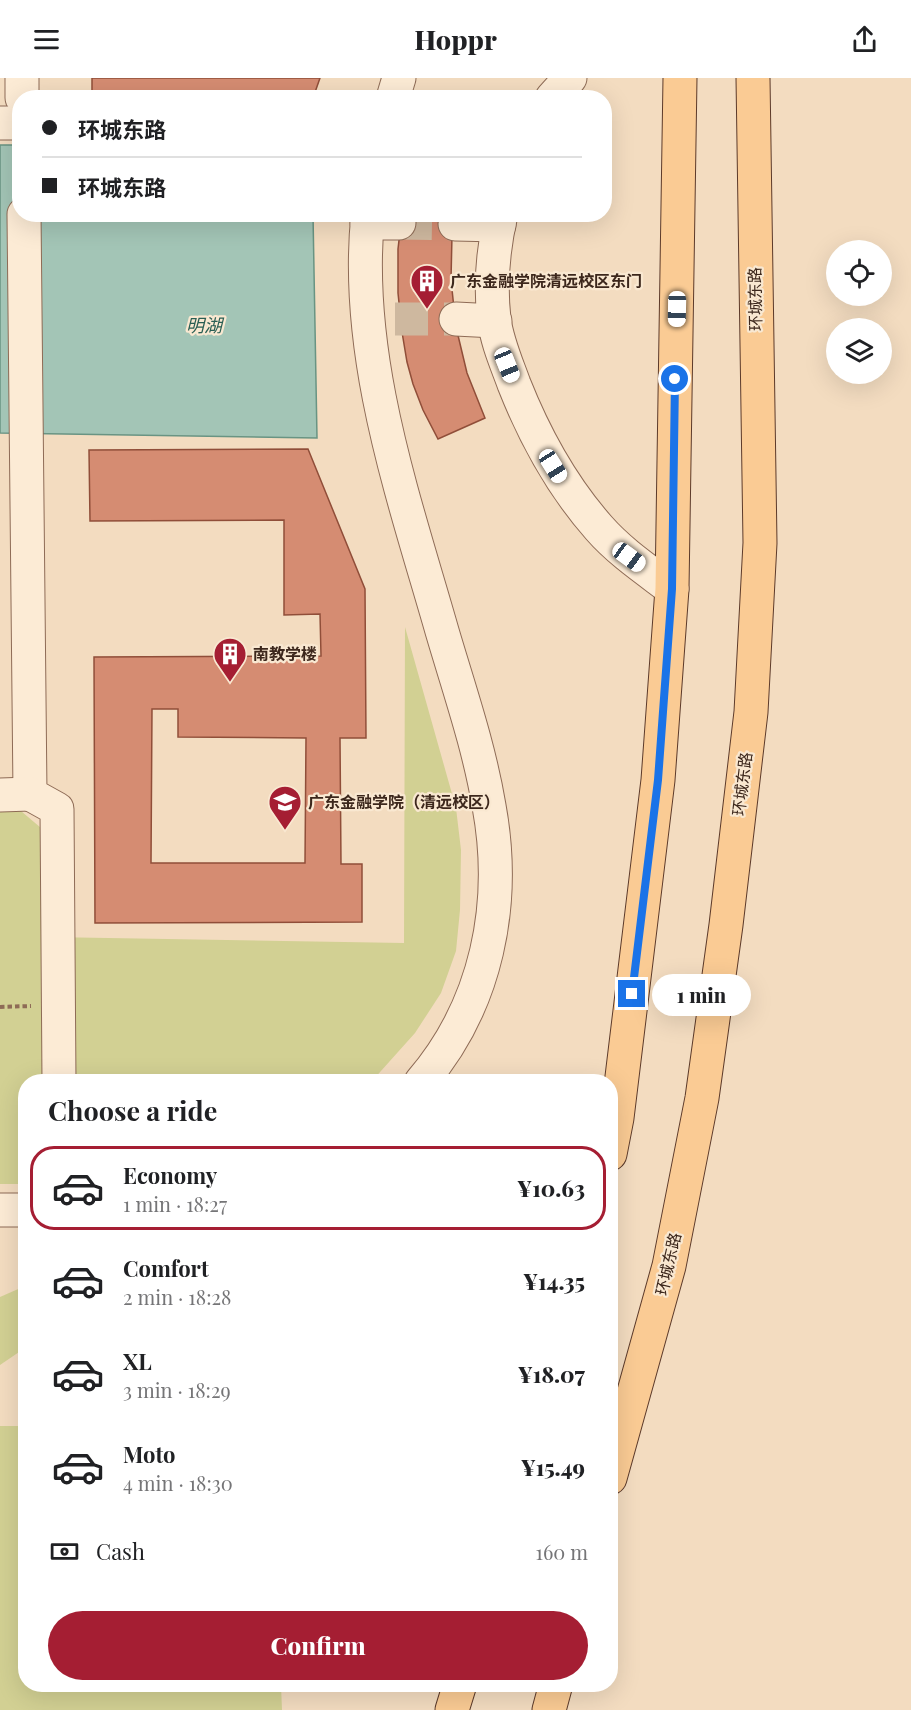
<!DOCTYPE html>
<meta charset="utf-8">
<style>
:root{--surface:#fff;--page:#f6f6f6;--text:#202124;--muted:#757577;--line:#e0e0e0;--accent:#a51e33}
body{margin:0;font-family:"Playfair Display","Noto Sans SC",serif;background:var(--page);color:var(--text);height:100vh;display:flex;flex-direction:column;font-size:22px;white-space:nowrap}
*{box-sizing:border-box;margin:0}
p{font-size:20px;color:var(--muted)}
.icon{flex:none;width:33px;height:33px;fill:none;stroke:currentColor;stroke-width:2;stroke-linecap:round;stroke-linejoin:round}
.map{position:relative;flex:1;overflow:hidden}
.panel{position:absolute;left:18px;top:996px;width:600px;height:618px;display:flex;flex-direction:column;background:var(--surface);border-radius:24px;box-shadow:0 6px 24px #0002}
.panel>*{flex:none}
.top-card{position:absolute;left:12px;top:12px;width:600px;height:132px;border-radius:24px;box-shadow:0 6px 24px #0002;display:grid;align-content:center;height:132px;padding:0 30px;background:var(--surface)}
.buttons{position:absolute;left:826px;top:162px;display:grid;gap:12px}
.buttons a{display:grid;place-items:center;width:66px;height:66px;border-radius:50%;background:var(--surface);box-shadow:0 6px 24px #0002;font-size:30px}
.end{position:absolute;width:27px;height:27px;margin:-14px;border:8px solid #1a73e8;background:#fff;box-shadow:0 0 0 3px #fff}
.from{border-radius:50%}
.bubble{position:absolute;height:42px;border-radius:21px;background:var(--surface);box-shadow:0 6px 24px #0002;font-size:20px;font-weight:800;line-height:42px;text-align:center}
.car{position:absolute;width:18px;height:36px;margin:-18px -9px;border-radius:8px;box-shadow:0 0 4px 2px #0007;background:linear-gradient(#fff 24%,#345 0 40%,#fff 0 76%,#345 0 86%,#fff 0)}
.top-card b{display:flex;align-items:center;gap:21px;height:57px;font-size:22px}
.top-card b+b{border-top:2px solid var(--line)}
.top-card i{width:15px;height:15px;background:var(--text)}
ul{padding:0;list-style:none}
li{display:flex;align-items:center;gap:18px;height:84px;margin:0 12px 9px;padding:0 18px;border:3px solid transparent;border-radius:24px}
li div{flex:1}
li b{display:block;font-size:22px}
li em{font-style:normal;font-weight:800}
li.selected{border-color:var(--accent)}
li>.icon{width:54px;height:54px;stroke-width:1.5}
h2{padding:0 30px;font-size:27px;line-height:72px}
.pay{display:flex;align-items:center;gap:15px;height:66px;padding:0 30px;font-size:22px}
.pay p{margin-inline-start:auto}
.primary-button{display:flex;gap:12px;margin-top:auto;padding:12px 30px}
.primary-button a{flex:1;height:69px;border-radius:36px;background:var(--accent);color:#fff;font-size:24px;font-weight:800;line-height:69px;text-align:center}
header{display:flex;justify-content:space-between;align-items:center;height:78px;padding:0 30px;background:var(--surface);font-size:27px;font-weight:800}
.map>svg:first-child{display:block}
.green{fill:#d2d093}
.water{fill:#a3c5b6;stroke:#699483;stroke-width:1.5}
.building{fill:#d58c72;stroke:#904e39;stroke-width:1.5;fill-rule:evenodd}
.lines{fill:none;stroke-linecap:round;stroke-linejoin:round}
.minor-tunnel{stroke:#ceb89f;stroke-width:33;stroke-dasharray:33 16;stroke-linecap:butt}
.minor-casing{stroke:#8e6b56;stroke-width:35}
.major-casing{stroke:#5c3a2a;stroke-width:35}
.path{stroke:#8e6b56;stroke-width:4;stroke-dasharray:4.5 3;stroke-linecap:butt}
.minor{stroke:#fcebd5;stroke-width:33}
.major{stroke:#facb94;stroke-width:33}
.route{stroke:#1a73e8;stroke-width:8}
.labels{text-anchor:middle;stroke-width:4.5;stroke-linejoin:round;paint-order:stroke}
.poi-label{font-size:16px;font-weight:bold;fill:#3c271c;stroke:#f9e8d1;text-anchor:start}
.street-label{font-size:16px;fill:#3c271c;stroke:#f9e8d1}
.water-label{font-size:18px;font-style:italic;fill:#295e53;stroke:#f9e8d1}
</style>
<header><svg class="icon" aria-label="menu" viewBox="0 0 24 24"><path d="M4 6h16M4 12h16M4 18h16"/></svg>Hoppr<svg class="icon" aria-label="share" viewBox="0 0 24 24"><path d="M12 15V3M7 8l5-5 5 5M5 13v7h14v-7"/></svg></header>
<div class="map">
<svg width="911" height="1632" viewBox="0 0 911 1632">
<rect width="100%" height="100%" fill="#f3dcc0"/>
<g class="green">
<path d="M405,549L456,730L461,772L460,832L456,873L441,915L415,955L372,1003L26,1004L25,1106H0V728H15L47,755L49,859L404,865Z"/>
<path d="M25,1208V1270L0,1287V1219Z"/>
<path d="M0,1348H25L26,1606L281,1607L282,1632H0Z"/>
</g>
<path class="water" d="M0,67H19L20,136L313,137L317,360L0,355Z"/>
<g class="building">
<path d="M92,0H320L313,20H92Z"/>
<path d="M402,136H455L452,157L451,202L456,249L467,295L485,340L438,361L423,332L413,306L407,284L402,254L398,215V171Z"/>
<path d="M308,371L365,511L366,660H340L341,786H362V844L95,845L94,579L321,578L320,536L284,537V442L90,443L89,372ZM152,631H178V659L306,660L305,785H151Z"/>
</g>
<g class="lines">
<g class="minor-tunnel">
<path d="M399,145L455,146"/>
<path d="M395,241H456"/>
</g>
<g class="minor-casing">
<g id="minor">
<path d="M22,20V0"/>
<path d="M393,20L399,0"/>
<path d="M552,20L570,0"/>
<path d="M0,45H20"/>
<path d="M24,136L30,716L57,731L59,1004"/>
<path d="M368,136C353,277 404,420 442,553C459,611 479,668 489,728C507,826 487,927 421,1004"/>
<path d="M501,136C493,171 490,206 494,241C497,264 506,284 514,306C535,359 561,407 599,450C620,474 647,492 672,511"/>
<path d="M367,145H399"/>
<path d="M455,146L499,147"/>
<path d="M456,241L495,243"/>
<path d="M0,717L30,716"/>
<path d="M0,1132H26"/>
</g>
</g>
<g class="major-casing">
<g id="major">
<path d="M610,1076L617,1040L658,702L672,511L680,0"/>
<path d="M610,1400L669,1188L702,1020L726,847L751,634L760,465L753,0"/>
<path d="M452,1632L460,1606"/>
<path d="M549,1632L556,1606"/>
</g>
</g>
<path class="path" d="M0,929L31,928"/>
<use href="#minor" class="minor"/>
<use href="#major" class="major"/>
</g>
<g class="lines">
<path class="route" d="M632,916L658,702L672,511L675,301"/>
</g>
<defs>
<g id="building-pin" transform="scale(1.725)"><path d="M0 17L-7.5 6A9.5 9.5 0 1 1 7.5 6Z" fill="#a51e33" stroke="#f9e8d1"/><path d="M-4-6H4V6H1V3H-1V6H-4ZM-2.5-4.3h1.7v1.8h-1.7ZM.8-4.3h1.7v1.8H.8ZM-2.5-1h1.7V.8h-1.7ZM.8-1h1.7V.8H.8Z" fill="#fff"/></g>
<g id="university-pin" transform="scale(1.725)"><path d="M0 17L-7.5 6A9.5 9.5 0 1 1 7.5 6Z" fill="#a51e33" stroke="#f9e8d1"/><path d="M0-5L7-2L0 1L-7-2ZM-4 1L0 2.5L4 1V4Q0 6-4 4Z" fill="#fff"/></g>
</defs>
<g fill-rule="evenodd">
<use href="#building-pin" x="427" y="203"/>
<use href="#building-pin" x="230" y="576"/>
<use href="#university-pin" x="285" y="724"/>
</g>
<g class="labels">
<g class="poi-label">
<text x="450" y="209">广东金融学院清远校区东门</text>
<text x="253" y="582">南教学楼</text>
<text x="308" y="730">广东金融学院（清远校区）</text>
</g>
<g class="street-label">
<text transform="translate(755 221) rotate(-91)" y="6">环城东路</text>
<text transform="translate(742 706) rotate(-83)" y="6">环城东路</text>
<text transform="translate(668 1186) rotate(-77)" y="6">环城东路</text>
</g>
<g class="water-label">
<text x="204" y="254">明湖</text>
</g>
</g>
</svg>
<div class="buttons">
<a><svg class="icon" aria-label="locate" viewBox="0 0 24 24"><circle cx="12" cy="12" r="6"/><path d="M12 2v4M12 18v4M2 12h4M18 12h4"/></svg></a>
<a><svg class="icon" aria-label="layers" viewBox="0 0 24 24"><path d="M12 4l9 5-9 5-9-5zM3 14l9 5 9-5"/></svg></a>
</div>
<i class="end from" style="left:675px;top:301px"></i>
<i class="end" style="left:632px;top:916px"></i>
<div class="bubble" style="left:652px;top:896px;width:99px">1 min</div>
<i class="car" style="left:677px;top:231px;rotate:181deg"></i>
<i class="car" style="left:507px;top:287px;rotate:158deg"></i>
<i class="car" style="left:553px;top:388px;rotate:148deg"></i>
<i class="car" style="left:629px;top:479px;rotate:126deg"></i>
<div class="top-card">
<b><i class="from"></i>环城东路</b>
<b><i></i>环城东路</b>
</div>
<section class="panel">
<h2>Choose a ride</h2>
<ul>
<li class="selected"><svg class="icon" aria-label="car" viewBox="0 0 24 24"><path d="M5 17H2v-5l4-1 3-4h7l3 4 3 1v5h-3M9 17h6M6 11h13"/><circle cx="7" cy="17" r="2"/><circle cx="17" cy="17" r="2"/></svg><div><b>Economy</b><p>1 min · 18:27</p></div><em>¥10.63</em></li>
<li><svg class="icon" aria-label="car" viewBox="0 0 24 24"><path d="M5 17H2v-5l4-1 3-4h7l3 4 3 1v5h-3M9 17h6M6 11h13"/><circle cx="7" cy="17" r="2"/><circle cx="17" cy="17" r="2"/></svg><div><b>Comfort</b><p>2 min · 18:28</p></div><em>¥14.35</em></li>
<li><svg class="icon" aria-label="car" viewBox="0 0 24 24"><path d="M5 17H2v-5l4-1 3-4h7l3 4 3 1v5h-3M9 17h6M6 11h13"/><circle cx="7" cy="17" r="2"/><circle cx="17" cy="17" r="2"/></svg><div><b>XL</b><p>3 min · 18:29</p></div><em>¥18.07</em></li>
<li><svg class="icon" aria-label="car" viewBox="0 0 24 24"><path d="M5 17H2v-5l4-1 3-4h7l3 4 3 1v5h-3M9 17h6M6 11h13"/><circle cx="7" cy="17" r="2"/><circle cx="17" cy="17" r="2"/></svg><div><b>Moto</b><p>4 min · 18:30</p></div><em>¥15.49</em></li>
</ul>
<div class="pay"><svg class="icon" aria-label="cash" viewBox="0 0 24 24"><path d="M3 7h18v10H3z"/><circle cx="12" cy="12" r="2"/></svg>Cash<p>160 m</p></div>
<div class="primary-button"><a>Confirm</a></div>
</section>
</div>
